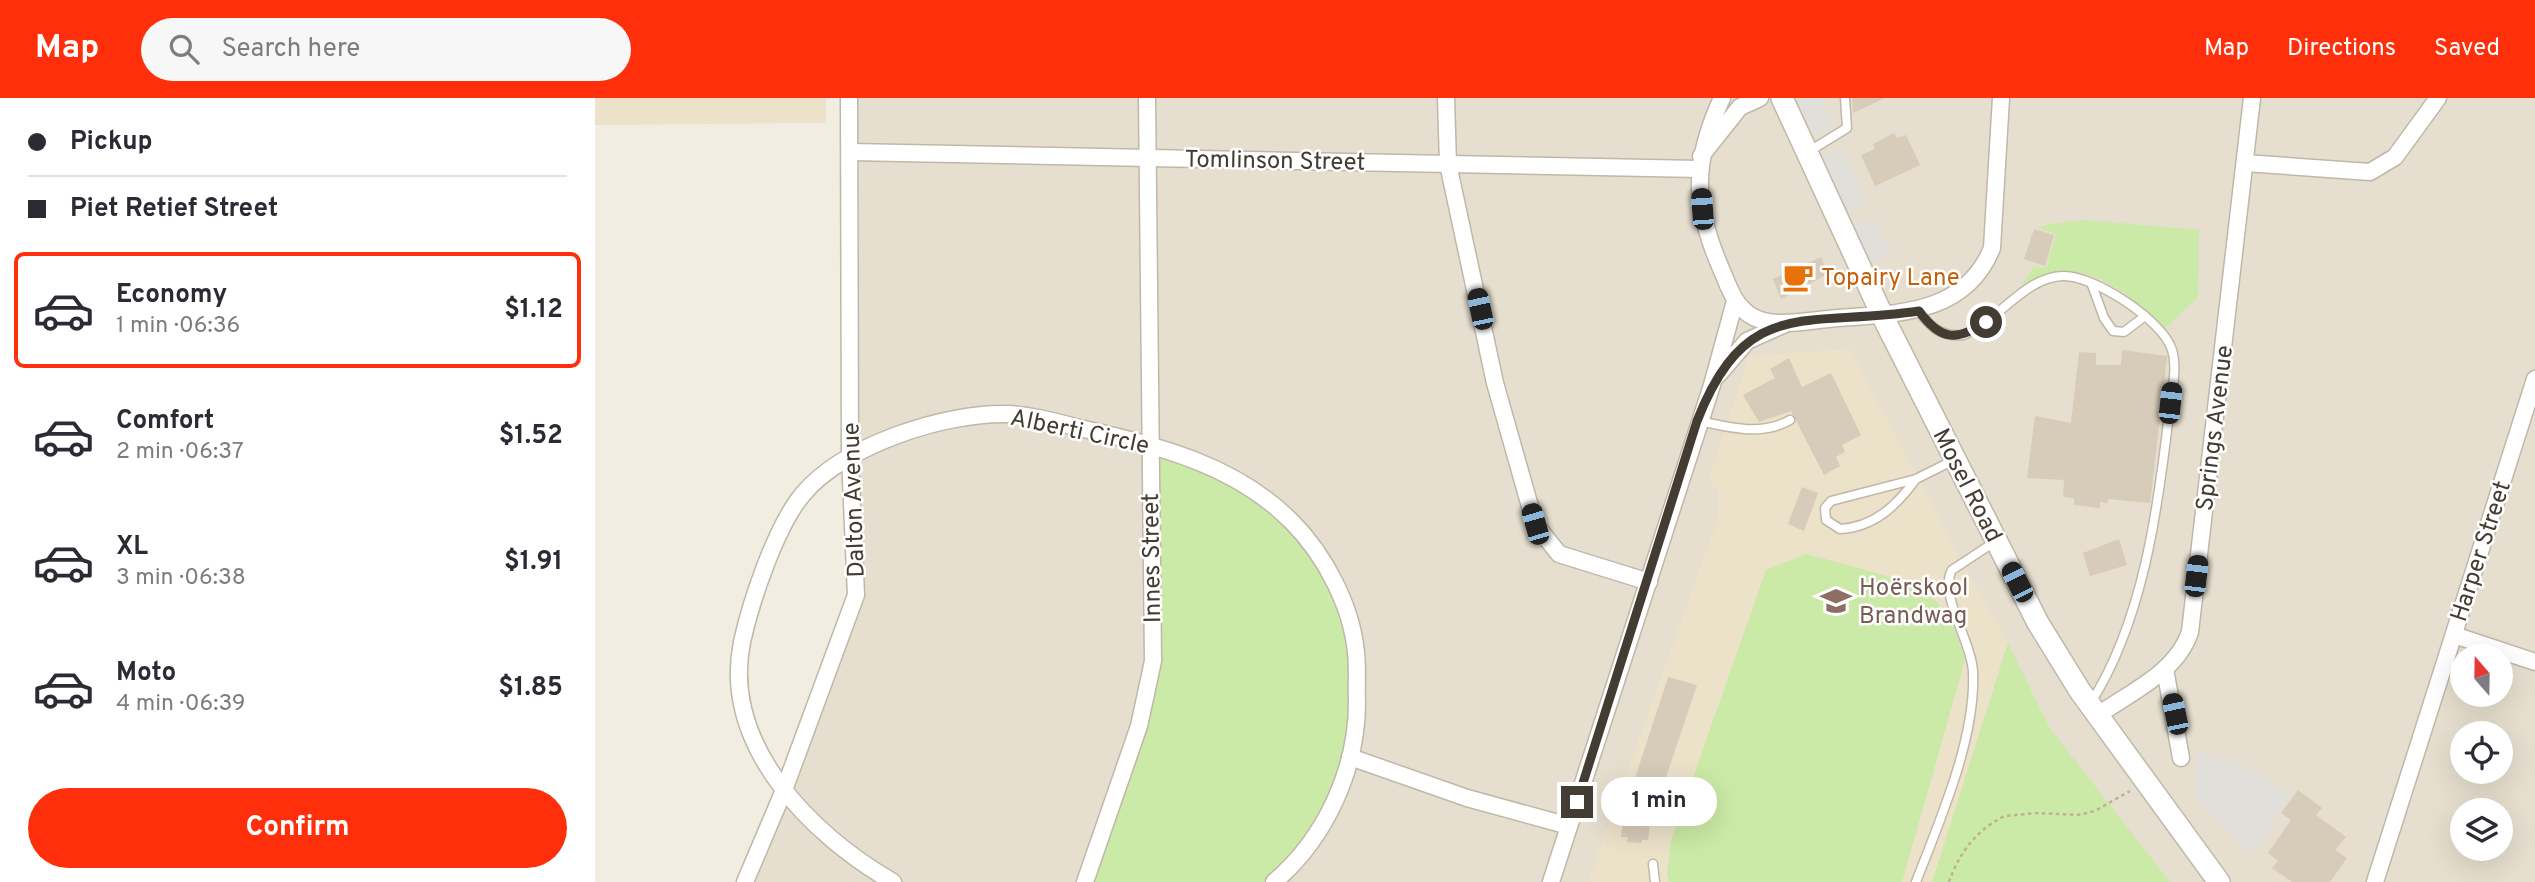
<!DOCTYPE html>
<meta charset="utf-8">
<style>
:root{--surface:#fff;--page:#f7f7f7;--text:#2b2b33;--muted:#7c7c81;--line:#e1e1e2;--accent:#ff2f0b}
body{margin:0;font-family:Overpass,sans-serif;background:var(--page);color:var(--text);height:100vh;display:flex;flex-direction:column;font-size:26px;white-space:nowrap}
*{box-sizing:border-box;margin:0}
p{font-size:23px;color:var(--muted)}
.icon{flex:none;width:38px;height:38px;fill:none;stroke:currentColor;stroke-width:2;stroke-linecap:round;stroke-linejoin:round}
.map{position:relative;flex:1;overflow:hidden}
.panel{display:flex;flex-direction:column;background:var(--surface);width:595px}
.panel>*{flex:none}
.banner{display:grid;align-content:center;height:154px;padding:0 28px;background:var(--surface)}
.needle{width:46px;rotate:340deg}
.controls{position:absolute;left:1855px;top:546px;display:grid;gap:14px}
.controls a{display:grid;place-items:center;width:63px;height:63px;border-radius:50%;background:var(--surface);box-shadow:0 7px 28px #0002;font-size:35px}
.end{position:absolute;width:32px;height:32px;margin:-16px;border:9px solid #433c32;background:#fff;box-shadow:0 0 0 4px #fff}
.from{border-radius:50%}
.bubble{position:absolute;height:49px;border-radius:24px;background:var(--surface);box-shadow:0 7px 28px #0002;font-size:23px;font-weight:700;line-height:49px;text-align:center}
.car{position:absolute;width:21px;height:42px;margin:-21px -10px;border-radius:9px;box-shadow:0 0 5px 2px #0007;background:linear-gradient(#222 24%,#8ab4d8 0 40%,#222 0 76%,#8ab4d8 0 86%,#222 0)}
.banner b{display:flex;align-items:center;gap:24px;height:66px;font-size:26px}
.banner b+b{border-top:2px solid var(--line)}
.banner i{width:18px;height:18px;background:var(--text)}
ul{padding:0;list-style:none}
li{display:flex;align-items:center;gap:21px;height:116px;margin:0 14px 10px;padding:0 14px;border:4px solid transparent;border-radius:10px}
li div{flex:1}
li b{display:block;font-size:26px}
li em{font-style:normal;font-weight:700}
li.current{border-color:var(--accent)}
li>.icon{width:63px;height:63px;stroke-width:1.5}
.primary-button{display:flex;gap:14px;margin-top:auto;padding:14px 28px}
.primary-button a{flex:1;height:80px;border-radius:42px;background:var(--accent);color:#fff;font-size:28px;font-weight:700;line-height:80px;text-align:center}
header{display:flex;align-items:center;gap:42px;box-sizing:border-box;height:98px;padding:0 35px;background:var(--accent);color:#fff}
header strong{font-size:33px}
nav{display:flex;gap:38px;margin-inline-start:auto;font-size:24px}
.search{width:490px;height:63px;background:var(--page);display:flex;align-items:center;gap:18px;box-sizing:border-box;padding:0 24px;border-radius:38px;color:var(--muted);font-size:26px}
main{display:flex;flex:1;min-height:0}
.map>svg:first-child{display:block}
.residential{fill:#e6dfcf;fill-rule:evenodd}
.education{fill:#ece2ca}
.green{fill:#cbe9a7}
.parking{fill:#e1dfda}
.building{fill:#d7cbb9}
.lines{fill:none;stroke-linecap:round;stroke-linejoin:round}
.service-casing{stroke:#c0b7a7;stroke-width:11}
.minor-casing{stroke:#c0b7a7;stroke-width:19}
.tertiary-casing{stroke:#c0b7a7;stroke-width:24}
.path{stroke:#c0b094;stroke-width:2.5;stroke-dasharray:3.5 3.5;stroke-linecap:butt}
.service{stroke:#fff;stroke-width:8}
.minor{stroke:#fff;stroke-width:16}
.tertiary{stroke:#fff;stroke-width:21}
.route{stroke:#433c32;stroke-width:9}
.labels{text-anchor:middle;stroke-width:5;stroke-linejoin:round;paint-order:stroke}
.street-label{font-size:24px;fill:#433c32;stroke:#fff}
.food-label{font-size:24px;fill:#c56008;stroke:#fff;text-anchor:start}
.education-label{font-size:24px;fill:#785e54;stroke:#fff;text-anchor:start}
</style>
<header>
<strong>Map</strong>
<div class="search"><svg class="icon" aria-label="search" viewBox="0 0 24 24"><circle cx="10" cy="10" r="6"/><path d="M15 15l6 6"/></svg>Search here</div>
<nav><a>Map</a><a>Directions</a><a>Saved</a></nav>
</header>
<main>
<section class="panel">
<div class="banner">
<b><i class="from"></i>Pickup</b>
<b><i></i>Piet Retief Street</b>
</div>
<ul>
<li class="current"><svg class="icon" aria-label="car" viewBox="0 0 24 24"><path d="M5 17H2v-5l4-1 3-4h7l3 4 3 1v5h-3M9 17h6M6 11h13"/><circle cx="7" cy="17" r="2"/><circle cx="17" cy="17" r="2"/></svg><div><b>Economy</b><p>1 min · 06:36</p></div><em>$1.12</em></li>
<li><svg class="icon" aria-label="car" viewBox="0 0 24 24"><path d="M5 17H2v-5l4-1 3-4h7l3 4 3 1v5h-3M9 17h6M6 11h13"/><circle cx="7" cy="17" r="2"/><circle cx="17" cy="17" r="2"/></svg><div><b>Comfort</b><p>2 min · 06:37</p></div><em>$1.52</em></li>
<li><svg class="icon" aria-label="car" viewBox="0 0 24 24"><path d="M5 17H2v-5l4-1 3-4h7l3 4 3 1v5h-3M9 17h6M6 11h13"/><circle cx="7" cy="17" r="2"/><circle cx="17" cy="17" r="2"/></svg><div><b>XL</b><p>3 min · 06:38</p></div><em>$1.91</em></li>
<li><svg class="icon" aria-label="car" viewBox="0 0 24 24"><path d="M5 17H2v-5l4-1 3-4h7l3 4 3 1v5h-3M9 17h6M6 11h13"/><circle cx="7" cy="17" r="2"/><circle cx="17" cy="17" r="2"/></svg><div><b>Moto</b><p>4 min · 06:39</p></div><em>$1.85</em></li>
</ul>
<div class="primary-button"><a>Confirm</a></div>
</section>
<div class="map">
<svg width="1940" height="784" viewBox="0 0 1940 784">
<rect width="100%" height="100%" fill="#f2ede1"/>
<path class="residential" d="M255,0H1940V784H150L257,499ZM1867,558H1906V597H1867ZM1867,635H1906V674H1867ZM1867,712H1906V751H1867Z"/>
<g class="education">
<path d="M0,0H231V25L0,27Z"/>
<path d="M1255,251L1363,455L1361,462L1366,471L1372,473L1413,545L1337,784H993L1122,423L1124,395L1114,381L1154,258Z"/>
</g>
<g class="green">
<path d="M1490,122L1604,132L1603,199L1570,231C1545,205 1501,166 1462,175C1451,177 1441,184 1431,189L1427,185L1439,169L1451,170L1461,136L1443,130L1454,126Z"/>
<path d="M558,350L627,379L697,427L748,487L762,553L747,700L670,784H494L559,591Z"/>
<path d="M1211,456C1237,463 1317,482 1334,497C1355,514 1363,538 1370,562L1307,784H1074L1072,776L1076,742L1171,472Z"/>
<path d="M1413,545L1454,629L1575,784H1337Z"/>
</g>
<g class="parking">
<path d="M1211,0H1225L1239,31L1220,38L1203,3Z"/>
<path d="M1247,50L1273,106L1254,114L1227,58Z"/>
<path d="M1279,120L1295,156L1274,165L1258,129Z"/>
<path d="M1602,654L1646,668L1697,696L1656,756L1601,699Z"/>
</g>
<g class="building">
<path d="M1257,0H1290L1258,15Z"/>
<path d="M1299,35L1302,40L1311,37L1325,67L1280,88L1266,57L1280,51L1278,46Z"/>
<path d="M1439,131L1459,137L1450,168L1429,161Z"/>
<path d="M1226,159L1233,176L1186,201L1178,181Z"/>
<path d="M1527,252L1572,258V260L1555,405L1513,401V405L1505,404V410L1479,407V400L1468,399L1469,382L1432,380L1440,318L1476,325L1484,254L1501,255V267H1526Z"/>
<path d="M1194,260L1207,289L1236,275L1266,337L1247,347L1250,354L1241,359L1245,368L1229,377L1196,313L1164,324L1148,297L1180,280L1175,271Z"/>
<path d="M1207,389L1223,395L1209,433L1193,426Z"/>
<path d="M1524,441L1532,467L1495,478L1488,455Z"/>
<path d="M1073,579L1102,587L1067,691L1059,687L1053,742H1047V745L1032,744L1033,739H1026L1029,714Z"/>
<path d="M1703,692L1727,710L1721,717L1751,739L1740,752L1752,760L1735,784H1697L1677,770L1683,763L1673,755L1696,722L1686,715Z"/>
</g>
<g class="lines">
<g class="service-casing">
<g id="service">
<path d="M1213,54L1252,30L1250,0"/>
<path d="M1497,187L1509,220L1518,233L1529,234L1550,218"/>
<path d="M1324,213C1335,229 1346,239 1368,237C1403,224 1428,180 1467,178C1497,176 1568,222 1577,252C1583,271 1576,297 1574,316C1563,411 1548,524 1495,606"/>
<path d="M1105,323C1135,330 1167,338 1195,322"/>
<path d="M1321,381C1302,407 1280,429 1245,431L1231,422L1230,410L1236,403L1321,381L1359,362"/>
<path d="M1058,766L1060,784"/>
<path d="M1321,784C1345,722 1381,640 1378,574C1377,544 1343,496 1357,472L1401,443"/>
</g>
</g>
<g class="minor-casing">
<g id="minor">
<path d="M851,0L853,66L900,285L940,426L964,456L1054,484"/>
<path d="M1127,0C1097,65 1098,107 1127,173C1134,189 1139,207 1155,217C1175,231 1210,223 1233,221C1296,215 1369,220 1397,150L1406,0"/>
<path d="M255,54L1104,71"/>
<path d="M1106,58L1145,9L1165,0"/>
<path d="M1650,65L1775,74L1800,59L1843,0"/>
<path d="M1123,277L1152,243L1190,226"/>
<path d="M1859,537L1940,564"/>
<path d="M1570,571L1586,660"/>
<path d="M1503,617C1536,594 1582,574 1595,534L1657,0"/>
<path d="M755,659L872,700L974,728"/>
<path d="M150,784L189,692L261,497L255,359L254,0"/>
<path d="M298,784C216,737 126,647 147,544C156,503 181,428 208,396C249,347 351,314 413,316C438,317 464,325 489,331C564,348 641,367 697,424C730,457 757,509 761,555C763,571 761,588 762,604C762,671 731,740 679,784"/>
<path d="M490,784L544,628L558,563L552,0"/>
<path d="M956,784L1117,287L1140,203"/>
<path d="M1780,784L1940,281"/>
</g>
</g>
<g class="tertiary-casing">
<path id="tertiary" d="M1187,0L1288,219L1443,525L1485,593L1624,784"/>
</g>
<path class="path" d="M1354,784C1364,755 1382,731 1410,718L1442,715L1483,717L1500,713L1535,693"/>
<use href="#service" class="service"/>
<use href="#minor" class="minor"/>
<use href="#tertiary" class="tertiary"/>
</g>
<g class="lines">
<path class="route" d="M982,704L1102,323C1152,196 1212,230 1324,213C1345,242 1361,244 1391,224"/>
</g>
<defs>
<g id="cafe-bare" transform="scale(2.415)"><path d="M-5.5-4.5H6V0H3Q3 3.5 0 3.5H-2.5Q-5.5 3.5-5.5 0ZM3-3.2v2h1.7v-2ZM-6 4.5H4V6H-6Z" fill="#e8710a" stroke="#fff" stroke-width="2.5" paint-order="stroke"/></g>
<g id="school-bare" transform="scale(2.415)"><path d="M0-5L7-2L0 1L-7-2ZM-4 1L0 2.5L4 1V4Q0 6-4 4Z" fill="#8d6e63" stroke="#fff" stroke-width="2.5" paint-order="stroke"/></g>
</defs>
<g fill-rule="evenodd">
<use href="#cafe-bare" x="1203" y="179"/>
<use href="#school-bare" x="1241" y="503"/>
</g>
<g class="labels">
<g class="street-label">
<text transform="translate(680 62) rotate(1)" y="8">Tomlinson Street</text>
<text transform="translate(1619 330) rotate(-83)" y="8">Springs Avenue</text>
<text transform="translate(485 333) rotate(12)" y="8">Alberti Circle</text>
<text transform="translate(1373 387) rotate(63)" y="8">Mosel Road</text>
<text transform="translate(258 402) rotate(-92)" y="8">Dalton Avenue</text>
<text transform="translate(1885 453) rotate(-72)" y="8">Harper Street</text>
<text transform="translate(556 460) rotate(-91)" y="8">Innes Street</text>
</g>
<g class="food-label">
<text x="1226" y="187">Topairy Lane</text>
</g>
<g class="education-label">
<text x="1264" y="497">Hoërskool<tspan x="1264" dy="28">Brandwag</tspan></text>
</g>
</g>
</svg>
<div class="controls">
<a><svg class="needle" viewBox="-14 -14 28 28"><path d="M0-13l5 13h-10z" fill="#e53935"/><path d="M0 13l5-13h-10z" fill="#7c7c81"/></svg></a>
<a><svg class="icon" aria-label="locate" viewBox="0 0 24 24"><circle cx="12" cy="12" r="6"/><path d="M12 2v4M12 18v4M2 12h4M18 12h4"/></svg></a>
<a><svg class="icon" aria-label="layers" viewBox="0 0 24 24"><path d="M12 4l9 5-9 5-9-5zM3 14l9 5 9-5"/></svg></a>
</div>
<i class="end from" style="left:1391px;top:224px"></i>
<i class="end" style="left:982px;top:704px"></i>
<div class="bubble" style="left:1006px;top:679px;width:116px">1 min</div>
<i class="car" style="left:1107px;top:111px;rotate:356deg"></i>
<i class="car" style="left:885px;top:211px;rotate:348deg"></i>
<i class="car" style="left:1575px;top:305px;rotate:6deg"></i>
<i class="car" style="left:940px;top:426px;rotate:344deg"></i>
<i class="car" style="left:1601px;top:478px;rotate:7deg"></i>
<i class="car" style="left:1422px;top:484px;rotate:333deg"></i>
<i class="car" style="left:1580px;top:616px;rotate:348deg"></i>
</div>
</main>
